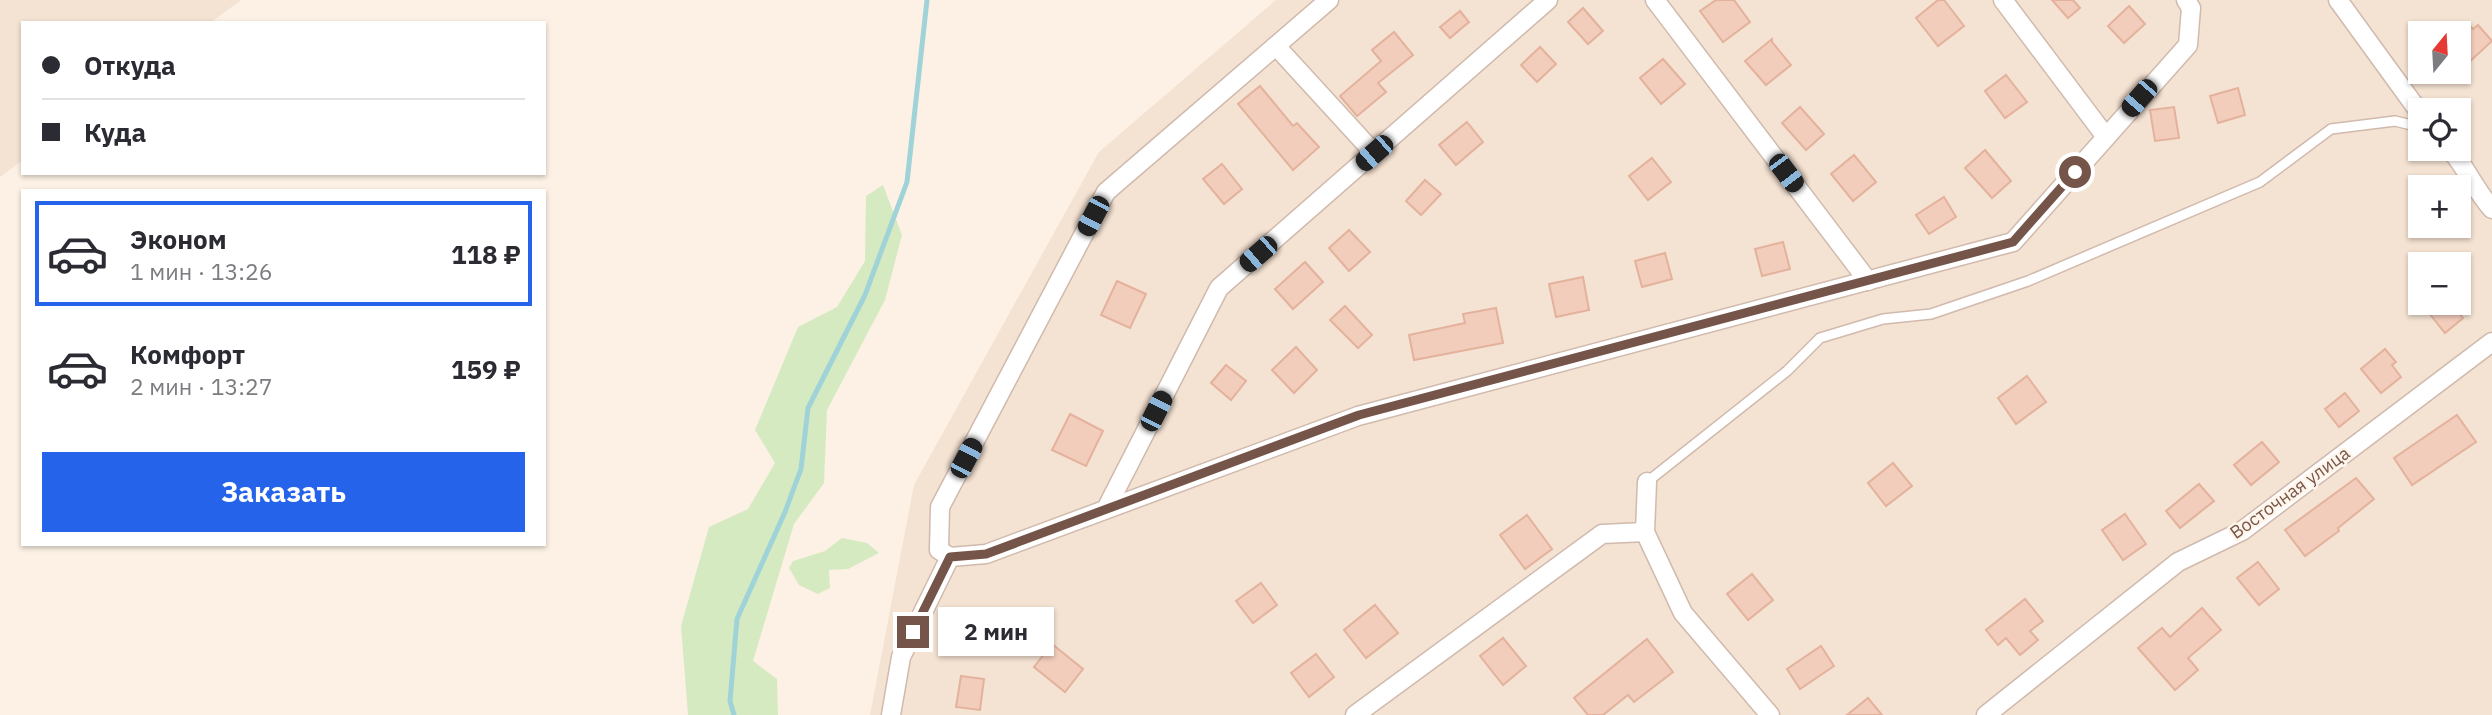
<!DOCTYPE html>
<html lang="ru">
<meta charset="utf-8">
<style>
:root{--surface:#fff;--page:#f7f7f7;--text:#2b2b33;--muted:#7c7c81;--line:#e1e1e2;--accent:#2563eb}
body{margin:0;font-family:"IBM Plex Sans",sans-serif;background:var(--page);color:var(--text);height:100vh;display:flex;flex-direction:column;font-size:26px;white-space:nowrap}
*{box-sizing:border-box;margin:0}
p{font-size:23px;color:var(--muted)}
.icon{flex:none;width:38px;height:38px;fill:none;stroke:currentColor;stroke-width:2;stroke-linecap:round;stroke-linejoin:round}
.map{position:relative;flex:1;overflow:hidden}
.details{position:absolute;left:21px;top:189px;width:525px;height:357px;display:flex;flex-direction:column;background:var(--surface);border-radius:0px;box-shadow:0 2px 5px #0004}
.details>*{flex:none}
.top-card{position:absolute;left:21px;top:21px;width:525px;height:154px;border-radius:0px;box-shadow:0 2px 5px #0004;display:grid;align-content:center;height:154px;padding:0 21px;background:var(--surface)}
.needle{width:46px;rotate:18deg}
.fabs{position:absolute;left:2408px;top:21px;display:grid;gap:14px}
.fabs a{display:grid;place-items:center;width:63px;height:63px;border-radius:0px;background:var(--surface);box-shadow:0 2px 5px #0004;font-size:35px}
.end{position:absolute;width:32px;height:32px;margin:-16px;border:9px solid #755549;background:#fff;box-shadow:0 0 0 4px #fff}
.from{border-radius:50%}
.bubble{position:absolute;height:49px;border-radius:0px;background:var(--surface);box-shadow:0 2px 5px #0004;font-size:23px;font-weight:700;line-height:49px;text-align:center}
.car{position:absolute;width:21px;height:42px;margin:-21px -10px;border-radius:9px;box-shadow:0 0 5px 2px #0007;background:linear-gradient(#222 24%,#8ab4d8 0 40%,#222 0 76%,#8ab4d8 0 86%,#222 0)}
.top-card b{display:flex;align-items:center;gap:24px;height:66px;font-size:26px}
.top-card b+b{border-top:2px solid var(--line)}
.top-card i{width:18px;height:18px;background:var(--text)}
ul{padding:12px 0 0;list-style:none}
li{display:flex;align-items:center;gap:21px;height:105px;margin:0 14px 10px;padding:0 7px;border:4px solid transparent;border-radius:0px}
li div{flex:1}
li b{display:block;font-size:26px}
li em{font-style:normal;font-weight:700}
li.active{border-color:var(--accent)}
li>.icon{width:63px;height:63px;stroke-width:1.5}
.action{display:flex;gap:14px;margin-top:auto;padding:14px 21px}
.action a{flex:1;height:80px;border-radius:0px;background:var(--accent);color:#fff;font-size:28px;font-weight:700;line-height:80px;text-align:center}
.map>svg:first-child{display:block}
.residential{fill:#f4e2d2;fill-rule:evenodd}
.green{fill:#d6eac2}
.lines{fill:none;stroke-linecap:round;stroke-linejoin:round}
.stream{stroke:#9fd3d8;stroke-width:5}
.building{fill:#f2cdbc;stroke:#e4b29c;stroke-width:2}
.service-casing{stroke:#d0baad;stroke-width:12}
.minor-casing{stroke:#d0baad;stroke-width:21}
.service{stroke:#fff;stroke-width:9}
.minor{stroke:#fff;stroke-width:18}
.route{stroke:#755549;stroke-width:9}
.labels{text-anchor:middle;stroke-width:5;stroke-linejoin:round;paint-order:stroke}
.street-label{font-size:18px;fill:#755549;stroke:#fff5ea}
</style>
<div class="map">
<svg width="2492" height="715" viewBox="0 0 2492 715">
<rect width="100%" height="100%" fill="#fcf1e4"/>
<g class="residential">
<path d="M0,0H241L210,23H23V160L0,177Z"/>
<path d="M1276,0H2492V715H870L914,485L1099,152ZM2420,33H2459V72H2420ZM2420,110H2459V149H2420ZM2420,187H2459V226H2420ZM2420,264H2459V303H2420Z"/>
</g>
<g class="green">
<path d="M883,185L902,235L885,300L827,410L824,483L794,524L753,661L777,679L778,715H688L681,626L709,527L748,509L775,463L755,430L798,327L837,307L865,261L866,196Z"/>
<path d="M842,538L867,543L879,553L848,569L829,570L830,588L818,594L799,585L789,568L793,561L825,551Z"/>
</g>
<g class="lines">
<path class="stream" d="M734,715L730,701L737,619L785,512L801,469L808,408L865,295L907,182L927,0"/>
</g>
<g class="building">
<path d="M1716,0H1734L1750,22L1723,42L1700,11Z"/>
<path d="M1938,0H1944L1964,26L1938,46L1916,18Z"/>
<path d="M2052,0H2073L2080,8L2068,18Z"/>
<path d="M2129,6L2145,24L2124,43L2108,26Z"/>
<path d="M1583,8L1603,31L1588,44L1568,22Z"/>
<path d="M1460,11L1469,22L1450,38L1440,27Z"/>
<path d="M2467,23L2473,29L2478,25L2492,41L2466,65L2459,58V31Z"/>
<path d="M1394,32L1413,55L1378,83L1386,92L1357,116L1340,96L1381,61L1372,50Z"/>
<path d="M1772,39V42L1791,65L1766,85L1745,61Z"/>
<path d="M1540,47L1556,64L1537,82L1521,65Z"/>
<path d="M1663,59L1685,84L1661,104L1640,78Z"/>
<path d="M2006,75L2027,102L2005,118L1985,91Z"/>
<path d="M1260,86L1293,126L1297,123L1319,147L1293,170L1238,104Z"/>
<path d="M2238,88L2245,115L2218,123L2210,96Z"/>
<path d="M1800,107L1824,134L1806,150L1782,123Z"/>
<path d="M2174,107L2179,138L2155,141L2150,110Z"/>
<path d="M1467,122L1483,142L1456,165L1439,145Z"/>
<path d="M1985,150L2011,181L1992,198L1965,168Z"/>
<path d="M1854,155L1876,182L1853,201L1831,174Z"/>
<path d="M1652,158L1671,182L1648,200L1629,176Z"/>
<path d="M1222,164L1242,189L1224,204L1203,179Z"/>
<path d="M1425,180L1441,194L1421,215L1406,201Z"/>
<path d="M1944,197L1956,217L1929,234L1916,215Z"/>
<path d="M1349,230L1370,252L1349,271L1329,248Z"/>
<path d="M1783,242L1790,269L1762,276L1755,249Z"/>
<path d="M1665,253L1672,279L1642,287L1635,261Z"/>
<path d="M1305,262L1323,282L1293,309L1275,289Z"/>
<path d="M1583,277L1589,310L1556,317L1549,284Z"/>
<path d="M1117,281L1146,294L1130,328L1101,315Z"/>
<path d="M2421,303H2451L2463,318L2445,333Z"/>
<path d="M1345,306L1372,335L1358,348L1330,320Z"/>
<path d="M1496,308L1503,343L1414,360L1409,335L1465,323L1463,314Z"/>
<path d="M1296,347L1317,370L1294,393L1272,370Z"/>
<path d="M2385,349L2396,362L2392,365L2401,377L2381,393L2361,369Z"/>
<path d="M1226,365L1246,381L1231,400L1211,383Z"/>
<path d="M2027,376L2046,402L2016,424L1998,398Z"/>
<path d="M2345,393L2359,411L2339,427L2325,409Z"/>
<path d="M1070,414L1103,431L1086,466L1052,450Z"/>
<path d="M2457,415L2476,442L2412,485L2394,458Z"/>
<path d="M2262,442L2279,462L2251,485L2234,465Z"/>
<path d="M1893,463L1912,486L1886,506L1868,483Z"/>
<path d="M2356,478L2374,499L2338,528L2339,531L2305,556L2285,530Z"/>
<path d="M2199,484L2214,501L2180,528L2166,511Z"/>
<path d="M2125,514L2146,544L2123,560L2102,530Z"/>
<path d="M1527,515L1552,549L1525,569L1500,535Z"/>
<path d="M2258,562L2279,589L2259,605L2237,578Z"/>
<path d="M1752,574L1773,600L1748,620L1727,594Z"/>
<path d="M1261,583L1277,605L1253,623L1236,601Z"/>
<path d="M2025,599L2043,621L2030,631L2038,640L2020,655L2006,638L1998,645L1986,630Z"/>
<path d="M1375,605L1398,633L1366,658L1344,630Z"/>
<path d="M2202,608L2221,630L2188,658L2198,670L2175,690L2138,648L2162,628L2170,637Z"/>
<path d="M1503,638L1526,666L1503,685L1480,656Z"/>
<path d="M1647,639L1673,672L1634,702L1628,695L1603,715H1588L1574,698Z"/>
<path d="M1052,644L1083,669L1065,692L1034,667Z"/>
<path d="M1821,646L1834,666L1800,689L1787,669Z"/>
<path d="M1316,654L1334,677L1309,697L1291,673Z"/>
<path d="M961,676L984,679L980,710L956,707Z"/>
<path d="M1868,698L1882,715H1847Z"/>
</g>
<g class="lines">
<g class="service-casing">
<path id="service" d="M1647,482L1787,371L1820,338L1883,319L1931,314L2028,281L2260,182L2331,129L2395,121L2420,127"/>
</g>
<g class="minor-casing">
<g id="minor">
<path d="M1329,0L1106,192L940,507L939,550L950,557L986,554L1358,416L2013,242L2188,45L2191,8L2186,0"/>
<path d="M1655,0L1868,281"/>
<path d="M2003,0L2106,137"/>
<path d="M2338,0L2420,113"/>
<path d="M1276,46L1374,153"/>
<path d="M2450,149C2466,167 2475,190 2492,209"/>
<path d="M1647,482L1645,532L1683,613L1770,715"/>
<path d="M1106,509L1219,288L1548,0"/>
<path d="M891,715L901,657L950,557"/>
<path d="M1355,715L1602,534L1645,532"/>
<path d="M1986,715L2178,562L2242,531L2492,342"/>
</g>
</g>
<use href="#service" class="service"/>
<use href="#minor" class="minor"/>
</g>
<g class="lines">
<path class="route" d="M913,632L950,557L986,554L1359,415L2013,242L2075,172"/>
</g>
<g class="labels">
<g class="street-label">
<text transform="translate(2290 493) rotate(-36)" y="6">Восточная улица</text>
</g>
</g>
</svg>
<div class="fabs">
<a><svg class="needle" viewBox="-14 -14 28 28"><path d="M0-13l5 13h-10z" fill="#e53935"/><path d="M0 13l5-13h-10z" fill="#7c7c81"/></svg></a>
<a><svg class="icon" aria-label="locate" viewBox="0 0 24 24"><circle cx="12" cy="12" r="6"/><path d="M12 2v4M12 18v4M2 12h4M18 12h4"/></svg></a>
<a>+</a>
<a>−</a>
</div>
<i class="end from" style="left:2075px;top:172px"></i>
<i class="end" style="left:913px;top:632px"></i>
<div class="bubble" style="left:938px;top:607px;width:116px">2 мин</div>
<i class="car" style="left:2139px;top:98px;rotate:221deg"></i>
<i class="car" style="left:1374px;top:153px;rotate:229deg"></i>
<i class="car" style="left:1786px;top:173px;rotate:143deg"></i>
<i class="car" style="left:1093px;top:216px;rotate:208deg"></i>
<i class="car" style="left:1258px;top:254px;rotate:229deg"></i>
<i class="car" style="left:1156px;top:411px;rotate:27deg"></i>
<i class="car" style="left:966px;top:458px;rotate:28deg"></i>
<div class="top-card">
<b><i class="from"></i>Откуда</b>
<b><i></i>Куда</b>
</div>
<section class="details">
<ul>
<li class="active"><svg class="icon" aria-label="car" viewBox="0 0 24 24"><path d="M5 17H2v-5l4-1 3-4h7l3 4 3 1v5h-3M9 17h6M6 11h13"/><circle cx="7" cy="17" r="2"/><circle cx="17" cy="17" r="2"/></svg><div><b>Эконом</b><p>1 мин · 13:26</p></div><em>118 ₽</em></li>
<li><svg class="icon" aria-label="car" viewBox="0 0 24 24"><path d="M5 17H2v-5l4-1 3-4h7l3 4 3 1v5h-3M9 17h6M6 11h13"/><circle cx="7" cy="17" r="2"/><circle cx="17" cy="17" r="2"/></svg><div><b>Комфорт</b><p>2 мин · 13:27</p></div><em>159 ₽</em></li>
</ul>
<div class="action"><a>Заказать</a></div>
</section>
</div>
